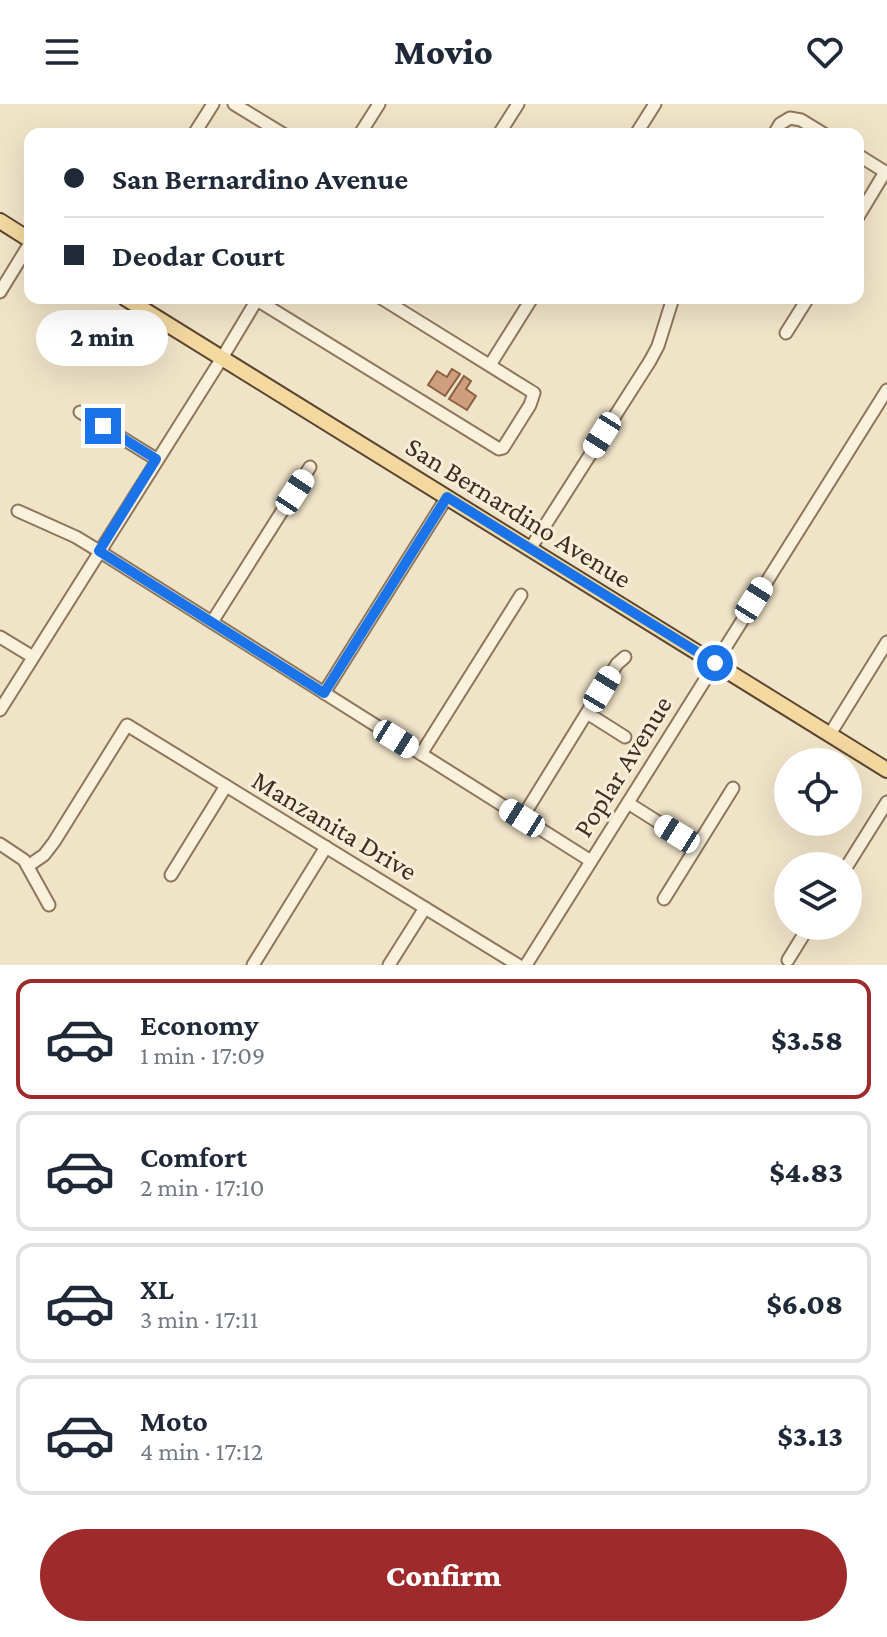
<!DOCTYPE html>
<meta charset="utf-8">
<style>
:root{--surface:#fff;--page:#f2f2f3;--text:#1f2937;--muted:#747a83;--line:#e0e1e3;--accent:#9e2a2b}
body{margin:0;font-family:"Crimson Pro",serif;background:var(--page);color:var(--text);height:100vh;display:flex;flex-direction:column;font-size:30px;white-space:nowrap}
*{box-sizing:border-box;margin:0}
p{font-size:26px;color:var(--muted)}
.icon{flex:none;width:44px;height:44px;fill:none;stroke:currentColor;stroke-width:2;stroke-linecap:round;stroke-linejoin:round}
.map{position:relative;height:861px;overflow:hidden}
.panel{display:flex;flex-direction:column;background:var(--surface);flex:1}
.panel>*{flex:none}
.hud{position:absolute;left:24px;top:24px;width:840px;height:176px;border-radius:16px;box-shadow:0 8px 32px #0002;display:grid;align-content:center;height:176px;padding:0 40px;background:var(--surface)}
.controls{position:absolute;left:774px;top:644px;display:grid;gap:16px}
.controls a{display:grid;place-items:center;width:88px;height:88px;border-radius:50%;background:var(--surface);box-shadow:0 8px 32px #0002;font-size:40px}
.end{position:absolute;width:36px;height:36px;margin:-18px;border:10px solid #1a73e8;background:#fff;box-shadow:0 0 0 4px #fff}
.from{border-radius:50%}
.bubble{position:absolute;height:56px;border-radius:28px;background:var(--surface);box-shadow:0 8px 32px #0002;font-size:26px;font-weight:800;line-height:56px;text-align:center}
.car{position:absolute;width:24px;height:48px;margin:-24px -12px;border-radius:10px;box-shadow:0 0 6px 2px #0007;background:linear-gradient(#fff 24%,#345 0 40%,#fff 0 76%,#345 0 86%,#fff 0)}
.hud b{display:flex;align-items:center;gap:28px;height:76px;font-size:30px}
.hud b+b{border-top:2px solid var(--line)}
.hud i{width:20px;height:20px;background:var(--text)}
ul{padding:14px 0 0;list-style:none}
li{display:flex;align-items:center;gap:24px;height:120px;margin:0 16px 12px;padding:0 24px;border:4px solid var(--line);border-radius:16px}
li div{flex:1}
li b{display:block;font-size:30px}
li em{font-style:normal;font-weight:800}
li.on{border-color:var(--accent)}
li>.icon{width:72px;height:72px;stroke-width:1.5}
.cta{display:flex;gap:16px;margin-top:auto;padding:16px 40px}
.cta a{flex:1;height:92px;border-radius:48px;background:var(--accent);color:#fff;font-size:32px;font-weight:800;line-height:92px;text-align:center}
header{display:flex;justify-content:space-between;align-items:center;height:104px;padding:0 40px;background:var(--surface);font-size:36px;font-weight:800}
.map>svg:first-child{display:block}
.building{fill:#cf9f7d;stroke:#8d5f41;stroke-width:2}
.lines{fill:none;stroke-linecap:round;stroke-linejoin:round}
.minor-casing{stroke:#8d765c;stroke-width:15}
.major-casing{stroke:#5b4430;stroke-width:18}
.minor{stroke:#faf1dc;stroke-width:11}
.major{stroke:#f3d9a0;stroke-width:14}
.route{stroke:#1a73e8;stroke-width:10}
.labels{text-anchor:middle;stroke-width:6;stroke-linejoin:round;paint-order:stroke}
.street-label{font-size:28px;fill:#3d2e20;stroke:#f7eed8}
</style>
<header><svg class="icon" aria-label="menu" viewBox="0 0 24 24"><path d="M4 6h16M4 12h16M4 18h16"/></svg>Movio<svg class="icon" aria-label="heart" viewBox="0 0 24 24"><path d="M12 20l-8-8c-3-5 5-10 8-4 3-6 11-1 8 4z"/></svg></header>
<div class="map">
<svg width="887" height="861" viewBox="0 0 887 861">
<rect width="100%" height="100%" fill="#f0e4c8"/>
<g class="building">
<path d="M452,265L460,270L445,292L428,281L437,267L447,273Z"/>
<path d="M464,272L471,277L466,285L476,292L467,306L449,295Z"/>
</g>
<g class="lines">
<g class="minor-casing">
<g id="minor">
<path d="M234,0L283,30"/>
<path d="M194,30L213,0"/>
<path d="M360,30L379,0"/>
<path d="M499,30L518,0"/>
<path d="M636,30L655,0"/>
<path d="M774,30L780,20L790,14L801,16L824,30"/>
<path d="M858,51L887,69"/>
<path d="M858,113L885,68"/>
<path d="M0,188L30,139"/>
<path d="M257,196L499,345L503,344L530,301L534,289L381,194"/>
<path d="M786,229L808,194"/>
<path d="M490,261L532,194"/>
<path d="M80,308L156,355"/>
<path d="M18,407L76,433L99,447L591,757"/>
<path d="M530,445L650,257L658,242L673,194"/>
<path d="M212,518L310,363"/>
<path d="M0,533L33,553"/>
<path d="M324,589L447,393"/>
<path d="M0,606L222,254L258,194"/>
<path d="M587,609L625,633"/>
<path d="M830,630L887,538"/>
<path d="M421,650L521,491"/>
<path d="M628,699L696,742"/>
<path d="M522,714L617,560L625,553"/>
<path d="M0,740L24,756L49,801"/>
<path d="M28,762L44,751L54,738L127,621L518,861"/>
<path d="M847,762L887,698"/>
<path d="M171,771L226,682"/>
<path d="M664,795L733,684"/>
<path d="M788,856L809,822"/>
<path d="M253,861L326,743"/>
<path d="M389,861L425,804"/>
<path d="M526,861L887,286"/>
</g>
</g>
<g class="major-casing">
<g id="major">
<path d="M0,117L30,136"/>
<path d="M125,194L887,666"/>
</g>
</g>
<use href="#minor" class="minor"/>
<use href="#major" class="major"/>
</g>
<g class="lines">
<path class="route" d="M103,322L156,355L99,447L324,589L447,393L715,559"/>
</g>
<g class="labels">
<g class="street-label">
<text transform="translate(519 408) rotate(32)" y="10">San Bernardino Avenue</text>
<text transform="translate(622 662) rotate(-58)" y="10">Poplar Avenue</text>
<text transform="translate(335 721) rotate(31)" y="10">Manzanita Drive</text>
</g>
</g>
</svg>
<div class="controls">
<a><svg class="icon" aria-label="locate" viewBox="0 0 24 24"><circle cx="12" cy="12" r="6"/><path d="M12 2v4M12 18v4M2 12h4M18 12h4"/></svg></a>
<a><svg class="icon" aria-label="layers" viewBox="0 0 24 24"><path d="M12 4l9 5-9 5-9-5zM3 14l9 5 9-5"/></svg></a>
</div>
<i class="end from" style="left:715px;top:559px"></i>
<i class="end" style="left:103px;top:322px"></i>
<div class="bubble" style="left:36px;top:206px;width:132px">2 min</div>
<i class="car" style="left:602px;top:331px;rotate:212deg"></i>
<i class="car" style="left:295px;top:388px;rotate:33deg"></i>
<i class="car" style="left:754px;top:496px;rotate:32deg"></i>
<i class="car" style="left:602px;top:585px;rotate:31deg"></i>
<i class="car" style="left:396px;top:635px;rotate:122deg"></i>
<i class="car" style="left:522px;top:714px;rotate:302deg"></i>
<i class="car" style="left:677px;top:730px;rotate:302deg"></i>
<div class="hud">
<b><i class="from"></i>San Bernardino Avenue</b>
<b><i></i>Deodar Court</b>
</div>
</div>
<section class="panel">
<ul>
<li class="on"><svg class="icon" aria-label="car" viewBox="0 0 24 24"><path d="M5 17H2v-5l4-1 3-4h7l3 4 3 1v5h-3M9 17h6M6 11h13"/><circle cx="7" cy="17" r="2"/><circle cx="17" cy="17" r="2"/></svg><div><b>Economy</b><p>1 min · 17:09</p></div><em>$3.58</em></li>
<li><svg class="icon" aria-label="car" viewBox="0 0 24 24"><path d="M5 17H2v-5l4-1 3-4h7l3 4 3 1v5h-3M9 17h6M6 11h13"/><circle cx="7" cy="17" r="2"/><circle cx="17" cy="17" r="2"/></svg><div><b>Comfort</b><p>2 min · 17:10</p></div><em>$4.83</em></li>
<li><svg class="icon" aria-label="car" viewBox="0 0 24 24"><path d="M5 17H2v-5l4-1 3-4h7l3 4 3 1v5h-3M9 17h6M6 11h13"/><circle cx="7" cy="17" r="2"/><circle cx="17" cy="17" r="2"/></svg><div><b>XL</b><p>3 min · 17:11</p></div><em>$6.08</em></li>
<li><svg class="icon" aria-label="car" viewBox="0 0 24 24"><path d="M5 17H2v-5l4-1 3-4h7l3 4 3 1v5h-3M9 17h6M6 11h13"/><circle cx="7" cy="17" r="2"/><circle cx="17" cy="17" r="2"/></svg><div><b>Moto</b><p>4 min · 17:12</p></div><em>$3.13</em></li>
</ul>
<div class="cta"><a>Confirm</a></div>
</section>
